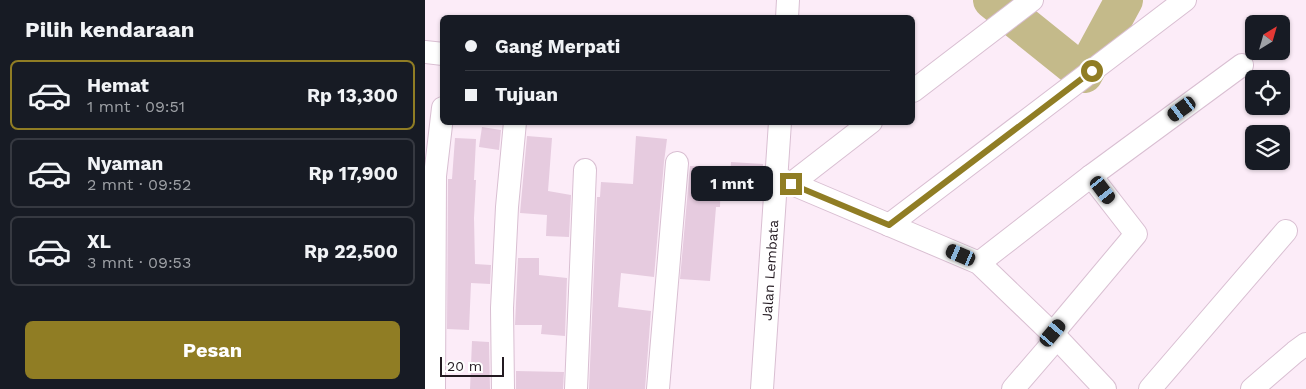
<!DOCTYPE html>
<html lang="id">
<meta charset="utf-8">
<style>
:root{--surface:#171b24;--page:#242831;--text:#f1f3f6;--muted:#9ea1a6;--line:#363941;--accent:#907d24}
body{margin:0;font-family:"Work Sans",sans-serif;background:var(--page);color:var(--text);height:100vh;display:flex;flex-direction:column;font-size:19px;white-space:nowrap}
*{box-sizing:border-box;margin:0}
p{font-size:16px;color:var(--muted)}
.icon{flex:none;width:28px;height:28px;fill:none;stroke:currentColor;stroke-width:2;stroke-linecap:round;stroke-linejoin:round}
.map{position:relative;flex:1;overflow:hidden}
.sheet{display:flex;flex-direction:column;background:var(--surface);width:425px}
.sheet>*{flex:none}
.hud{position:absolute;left:15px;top:15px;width:475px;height:110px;border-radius:8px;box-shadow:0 1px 4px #0004;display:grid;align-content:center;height:110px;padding:0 25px;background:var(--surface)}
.needle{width:32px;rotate:37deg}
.tools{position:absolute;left:820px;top:15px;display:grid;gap:10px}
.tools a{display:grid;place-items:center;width:45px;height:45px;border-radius:8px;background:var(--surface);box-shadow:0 1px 4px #0004;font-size:25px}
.scale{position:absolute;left:15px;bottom:12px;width:64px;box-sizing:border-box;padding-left:5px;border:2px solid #231a21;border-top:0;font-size:14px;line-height:18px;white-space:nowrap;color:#231a21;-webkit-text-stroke:4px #fff;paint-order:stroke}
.end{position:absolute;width:22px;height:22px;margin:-11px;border:6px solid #907d24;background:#fff;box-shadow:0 0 0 2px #fff}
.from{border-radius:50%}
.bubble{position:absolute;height:35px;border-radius:8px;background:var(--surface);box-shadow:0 1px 4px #0004;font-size:16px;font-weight:700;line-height:35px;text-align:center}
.car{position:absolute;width:15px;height:30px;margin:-15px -8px;border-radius:6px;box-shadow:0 0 4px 1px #0007;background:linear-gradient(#222 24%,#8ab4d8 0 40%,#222 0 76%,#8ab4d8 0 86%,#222 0)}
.hud b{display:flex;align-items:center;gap:18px;height:48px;font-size:19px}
.hud b+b{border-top:1px solid var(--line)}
.hud i{width:12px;height:12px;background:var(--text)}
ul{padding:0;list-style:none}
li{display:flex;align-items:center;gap:15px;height:70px;margin:0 10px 8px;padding:0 15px;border:2px solid var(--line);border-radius:8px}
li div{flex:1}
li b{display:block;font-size:19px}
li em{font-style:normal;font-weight:700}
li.on{border-color:var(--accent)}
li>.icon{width:45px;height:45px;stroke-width:1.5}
h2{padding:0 25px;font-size:22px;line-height:60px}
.button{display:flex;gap:10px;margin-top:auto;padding:10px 25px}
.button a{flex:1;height:58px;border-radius:8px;background:var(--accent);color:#fff;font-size:20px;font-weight:700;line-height:58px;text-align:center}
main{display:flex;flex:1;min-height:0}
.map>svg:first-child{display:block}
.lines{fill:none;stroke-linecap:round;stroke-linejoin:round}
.river{stroke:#c4ba8a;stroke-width:38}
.building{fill:#e6cbdf}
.street-casing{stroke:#d9bfd2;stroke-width:24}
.street{stroke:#fff;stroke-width:22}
.route{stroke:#907d24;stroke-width:6}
.labels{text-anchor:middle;stroke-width:4.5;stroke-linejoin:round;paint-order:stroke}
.street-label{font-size:14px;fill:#231a21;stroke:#fff}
</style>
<main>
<section class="sheet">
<h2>Pilih kendaraan</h2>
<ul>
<li class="on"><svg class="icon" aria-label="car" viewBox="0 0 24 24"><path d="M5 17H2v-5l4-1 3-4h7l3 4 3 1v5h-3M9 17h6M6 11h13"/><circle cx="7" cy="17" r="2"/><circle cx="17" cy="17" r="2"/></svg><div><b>Hemat</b><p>1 mnt · 09:51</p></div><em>Rp 13,300</em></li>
<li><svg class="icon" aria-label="car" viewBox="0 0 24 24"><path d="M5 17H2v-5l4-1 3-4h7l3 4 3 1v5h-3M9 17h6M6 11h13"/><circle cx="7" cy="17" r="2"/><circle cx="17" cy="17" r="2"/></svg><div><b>Nyaman</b><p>2 mnt · 09:52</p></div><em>Rp 17,900</em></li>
<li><svg class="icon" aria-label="car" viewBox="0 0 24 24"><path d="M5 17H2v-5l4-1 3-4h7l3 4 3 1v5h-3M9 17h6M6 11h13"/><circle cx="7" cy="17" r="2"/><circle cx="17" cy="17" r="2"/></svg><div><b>XL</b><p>3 mnt · 09:53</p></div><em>Rp 22,500</em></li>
</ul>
<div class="button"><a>Pesan</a></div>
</section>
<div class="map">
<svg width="881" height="389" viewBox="0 0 881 389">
<rect width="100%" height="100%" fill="#fcecf8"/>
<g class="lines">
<path class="river" d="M567,0L659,74L699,0"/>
</g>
<g class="building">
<path d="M57,127L76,130L74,150L54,147Z"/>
<path d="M102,136L127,138L123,191L146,195L144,237L121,236L122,215L95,213Z"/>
<path d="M211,136L242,139L239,162L229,277L196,273L193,307L226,311L220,389H164L172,197H175L176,182L208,184Z"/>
<path d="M30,138L51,139L49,180H51L49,218L50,264L66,265L65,284L46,283L44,330L22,329L23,179H27Z"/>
<path d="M306,162L338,164L337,181L305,179Z"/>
<path d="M265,166L296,167L295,207H291L285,281L255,279Z"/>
<path d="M93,258H114V275L142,278L140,336L116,334L117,325H90Z"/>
<path d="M47,341L64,342L65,389H45Z"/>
<path d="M91,371L139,372L138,389H91Z"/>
</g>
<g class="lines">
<g class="street-casing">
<g id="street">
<path d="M362,18L363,0"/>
<path d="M0,52L18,54"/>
<path d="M488,91L607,0"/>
<path d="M351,177L554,263L632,338L680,389"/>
<path d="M366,184L446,122"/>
<path d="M464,225L760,0"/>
<path d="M554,263L666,176L817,65"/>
<path d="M628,333L711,234L666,176"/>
<path d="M9,389L10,176L18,108"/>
<path d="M78,389L77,308L82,207L90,122"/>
<path d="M151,389L160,170"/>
<path d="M233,389L252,163"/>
<path id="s1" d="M337,389L355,122"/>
<path d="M588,389L632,338"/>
<path d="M725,389L861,231"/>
<path d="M827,389L870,352L881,344"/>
</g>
</g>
<use href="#street" class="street"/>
</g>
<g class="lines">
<path class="route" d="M366,184L464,225L667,71"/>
</g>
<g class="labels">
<g class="street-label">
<text dy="5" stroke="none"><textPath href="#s1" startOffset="119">Jalan Lembata</textPath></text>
</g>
</g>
</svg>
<div class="tools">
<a><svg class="needle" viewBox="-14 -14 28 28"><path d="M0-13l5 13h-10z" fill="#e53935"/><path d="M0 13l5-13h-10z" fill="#9ea1a6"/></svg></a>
<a><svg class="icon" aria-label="locate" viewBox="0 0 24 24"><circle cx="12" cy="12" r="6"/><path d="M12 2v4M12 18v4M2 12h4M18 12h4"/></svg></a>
<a><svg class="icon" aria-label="layers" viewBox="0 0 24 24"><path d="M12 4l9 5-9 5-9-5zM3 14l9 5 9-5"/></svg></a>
</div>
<div class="scale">20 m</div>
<i class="end from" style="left:667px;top:71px"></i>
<i class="end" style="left:366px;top:184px"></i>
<div class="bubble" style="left:266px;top:166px;width:82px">1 mnt</div>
<i class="car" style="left:757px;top:109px;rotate:234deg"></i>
<i class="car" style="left:678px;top:190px;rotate:143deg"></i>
<i class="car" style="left:536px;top:255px;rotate:293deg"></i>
<i class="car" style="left:628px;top:333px;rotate:40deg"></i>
<div class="hud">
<b><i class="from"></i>Gang Merpati</b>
<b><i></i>Tujuan</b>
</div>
</div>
</main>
